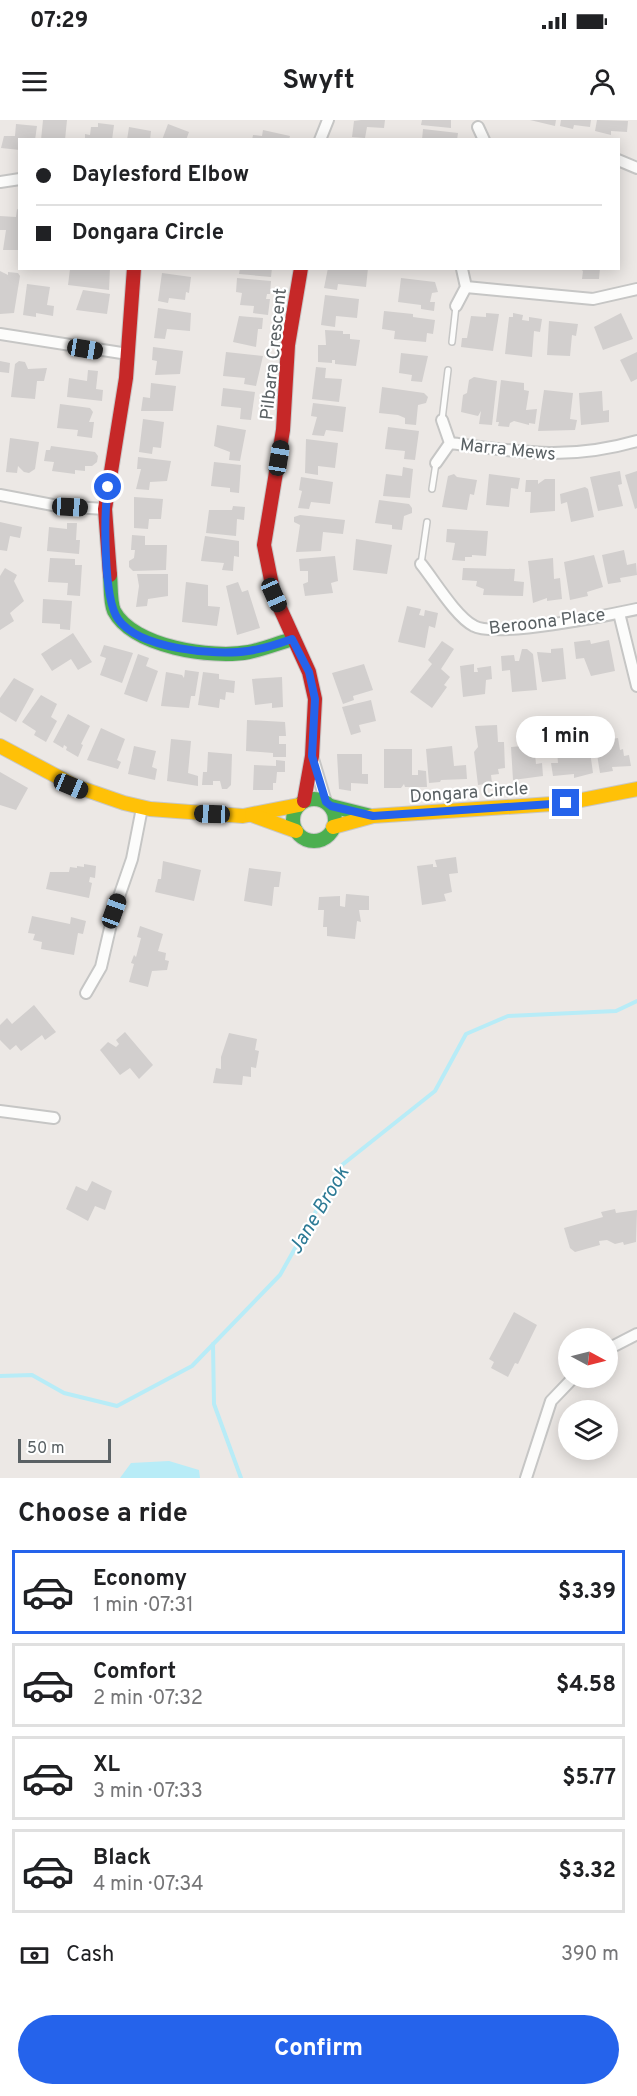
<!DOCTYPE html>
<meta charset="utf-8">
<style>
:root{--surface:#fff;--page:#f2f2f2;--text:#202124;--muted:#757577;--line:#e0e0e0;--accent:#2563eb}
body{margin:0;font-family:Overpass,sans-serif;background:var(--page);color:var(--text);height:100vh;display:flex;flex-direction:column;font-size:22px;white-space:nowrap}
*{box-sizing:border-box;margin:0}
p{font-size:20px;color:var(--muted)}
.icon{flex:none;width:33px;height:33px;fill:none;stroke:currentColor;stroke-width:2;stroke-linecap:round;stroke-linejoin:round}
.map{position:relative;height:1358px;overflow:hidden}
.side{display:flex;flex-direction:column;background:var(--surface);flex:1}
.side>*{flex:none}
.banner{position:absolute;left:18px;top:18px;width:602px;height:132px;border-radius:0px;box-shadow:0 3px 15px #0003;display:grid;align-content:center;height:132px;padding:0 18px;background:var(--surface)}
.needle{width:39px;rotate:97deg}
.buttons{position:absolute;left:558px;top:1208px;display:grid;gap:12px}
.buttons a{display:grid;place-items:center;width:60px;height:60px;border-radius:50%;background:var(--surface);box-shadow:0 3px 15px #0003;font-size:30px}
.scale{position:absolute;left:18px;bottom:15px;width:93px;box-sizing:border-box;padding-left:6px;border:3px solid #5a6164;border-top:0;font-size:16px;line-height:21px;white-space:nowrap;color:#5a6164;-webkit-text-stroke:4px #fff;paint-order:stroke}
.end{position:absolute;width:27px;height:27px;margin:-14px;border:8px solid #2563eb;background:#fff;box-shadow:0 0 0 3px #fff}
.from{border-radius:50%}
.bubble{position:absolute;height:42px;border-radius:21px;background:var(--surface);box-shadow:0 3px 15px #0003;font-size:20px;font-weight:700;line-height:42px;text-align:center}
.car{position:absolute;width:18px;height:36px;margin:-18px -9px;border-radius:8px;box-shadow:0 0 4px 2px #0007;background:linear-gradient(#222 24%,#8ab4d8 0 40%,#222 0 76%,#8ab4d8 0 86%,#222 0)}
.banner b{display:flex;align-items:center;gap:21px;height:57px;font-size:22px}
.banner b+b{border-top:2px solid var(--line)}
.banner i{width:15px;height:15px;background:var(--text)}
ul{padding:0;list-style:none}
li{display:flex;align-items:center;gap:18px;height:84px;margin:0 12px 9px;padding:0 6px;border:3px solid var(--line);border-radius:0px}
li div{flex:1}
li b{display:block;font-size:22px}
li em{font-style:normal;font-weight:700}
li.current{border-color:var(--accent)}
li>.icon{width:54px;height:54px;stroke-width:1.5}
h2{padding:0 18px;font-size:27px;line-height:72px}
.pay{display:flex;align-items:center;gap:15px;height:66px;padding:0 18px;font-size:22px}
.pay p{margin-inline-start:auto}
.cta{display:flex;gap:12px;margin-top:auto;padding:12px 18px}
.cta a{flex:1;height:69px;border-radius:36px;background:var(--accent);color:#fff;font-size:24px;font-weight:700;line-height:69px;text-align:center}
.status{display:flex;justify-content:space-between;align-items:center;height:42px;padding:0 30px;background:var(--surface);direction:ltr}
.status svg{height:16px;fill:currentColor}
header{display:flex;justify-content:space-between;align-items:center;height:78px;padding:0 18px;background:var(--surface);font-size:27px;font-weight:700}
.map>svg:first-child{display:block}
.water{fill:#b8ecf7}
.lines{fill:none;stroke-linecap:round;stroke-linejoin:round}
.stream{stroke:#b8ecf7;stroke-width:4}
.building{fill:#d2cfce}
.lane-casing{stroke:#c6c6c5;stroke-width:8}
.street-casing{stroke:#c6c6c5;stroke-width:14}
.fast-casing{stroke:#c7c7c7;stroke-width:16}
.slow-casing{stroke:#c7c7c7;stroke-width:16}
.jam-casing{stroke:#c7c7c7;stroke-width:16}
.lane{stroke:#fcfcfb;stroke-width:5}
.street{stroke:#fcfcfb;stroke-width:10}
.fast{stroke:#4caf50;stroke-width:14}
.slow{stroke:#ffc107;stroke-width:14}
.jam{stroke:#c62828;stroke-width:14}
.route{stroke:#2563eb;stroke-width:8}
.labels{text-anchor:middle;stroke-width:4.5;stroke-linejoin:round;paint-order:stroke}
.street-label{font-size:18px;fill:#5a6164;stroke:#fff}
.water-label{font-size:20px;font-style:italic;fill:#2d7a95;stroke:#fff}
</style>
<div class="status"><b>07:29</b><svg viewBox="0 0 49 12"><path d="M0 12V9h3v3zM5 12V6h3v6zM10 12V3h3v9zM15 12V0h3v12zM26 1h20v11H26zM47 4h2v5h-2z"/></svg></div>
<header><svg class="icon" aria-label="menu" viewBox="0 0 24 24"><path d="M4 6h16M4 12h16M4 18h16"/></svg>Swyft<svg class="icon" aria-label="person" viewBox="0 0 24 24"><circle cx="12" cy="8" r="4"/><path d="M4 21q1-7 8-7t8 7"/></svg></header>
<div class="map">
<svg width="637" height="1358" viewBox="0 0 637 1358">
<rect width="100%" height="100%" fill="#ece8e5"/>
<path class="water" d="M169,1341L199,1350L200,1358H120L131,1343Z"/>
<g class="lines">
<g class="stream">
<path d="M213,1224L214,1284L241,1358"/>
<path d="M0,1256L32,1255L64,1273L117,1286L192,1246L280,1155L342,1045L435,971L466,914L508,896L616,891L637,881"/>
</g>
</g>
<g class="building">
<path d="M43,0H67L65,20H41Z"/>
<path d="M361,0H385L384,8L367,7L365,18L352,17L354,1Z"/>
<path d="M422,0H451V8L421,5Z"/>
<path d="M530,0H556L555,6Z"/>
<path d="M561,0H591L590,7L574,5L573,9L560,6Z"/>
<path d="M597,0L628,1L627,12L611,11V15L595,11Z"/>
<path d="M98,3L114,5L112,20H85V14L90,15L91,7H98Z"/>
<path d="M16,4L37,6L35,20H20V30L1,28L4,16H15Z"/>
<path d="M168,4L189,12L186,20H162Z"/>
<path d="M129,7L151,11L150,20H127Z"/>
<path d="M423,9L458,13L457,20H422Z"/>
<path d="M263,10L290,16L289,20H252L253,15L262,16Z"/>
<path d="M17,89L20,90V130H3L6,110H0V96L16,97Z"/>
<path d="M81,148H110L109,170L68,165L70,149Z"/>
<path d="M240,148H272L271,157L239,154Z"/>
<path d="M328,148H368L366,167L338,164L337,170L324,168Z"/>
<path d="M579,148H600L599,159H582L583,151Z"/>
<path d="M0,151L8,155V152L18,153L20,156L14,193L0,194Z"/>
<path d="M162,153L191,157L189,173L186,172L185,180L169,178L168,183L158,181Z"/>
<path d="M237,158L271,161L270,174H267L266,179H270L268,195L253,193L254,186L240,185L242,173L236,172Z"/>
<path d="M401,158L435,162L438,172L432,173L430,182H435L434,191L421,189V185L398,182Z"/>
<path d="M27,164L50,167L47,185L54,186L53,196L36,193V197L23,195Z"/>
<path d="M83,170L110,174L107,194L76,190Z"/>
<path d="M325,175L359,179L357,198L336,196L335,207L321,205Z"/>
<path d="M158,188L191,193L190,211L167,209L165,219L154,218Z"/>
<path d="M384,191L413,194V197L435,200L433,214L427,213L426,222L394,219L395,211L382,209Z"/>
<path d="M486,193L499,194L493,231L461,227L462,218H467L471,196L486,197Z"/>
<path d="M513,193L523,195L522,200L529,201V197L542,199L540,212L534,211L532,237L505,234L509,197H513Z"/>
<path d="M621,193L633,219L603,230L594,207Z"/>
<path d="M239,196L263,198L262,209H258L256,227L233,222Z"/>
<path d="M549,201L578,204L576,216L572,215L570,236L547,235Z"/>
<path d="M325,210L343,211V214H350V219L360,220L356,246L335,244V240H332V243L318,242V225H326Z"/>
<path d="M153,227L183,231L180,254L155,255L157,241L152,240Z"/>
<path d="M226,232L263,236L256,266L244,264L245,258L223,256Z"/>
<path d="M637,232V259L631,262L620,240Z"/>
<path d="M401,233L428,236L422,262L411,261L412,255L399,253Z"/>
<path d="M0,241L10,243L9,253L0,252Z"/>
<path d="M19,241L25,242L28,249L47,248L44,261H37L35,279L11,277L15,244Z"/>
<path d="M316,247L326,248L325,258L342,259L339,282L312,279Z"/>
<path d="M88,250L98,251L96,269L103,270L102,281L67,277L69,258L87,261Z"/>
<path d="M474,257L497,261L492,305L479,304L481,291L478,296L461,292L463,275L467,273L469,260Z"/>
<path d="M501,260L524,263V270L529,271L526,290L537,289L535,304L529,303V305L514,301L510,303L509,307L498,306L499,302H496Z"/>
<path d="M151,263L176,266L173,291H141L143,277L150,278Z"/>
<path d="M382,267L424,273L428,277L426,283L418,285L416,305L405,304V298L398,295L379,293Z"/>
<path d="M223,268L255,272L251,300L240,299L241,288L221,286Z"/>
<path d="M544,270L573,273L570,299L577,300L575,310L538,311Z"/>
<path d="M602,271L603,291L609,290V302L581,305L579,273Z"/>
<path d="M313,283L346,287L343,312L326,310L324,316L312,315L317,297L311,296Z"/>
<path d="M60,284L90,288L93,292L89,302H94L92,318L77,316L78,310L57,308Z"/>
<path d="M143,299L164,302L161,328L153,327L152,334L139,332Z"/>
<path d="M217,305L246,310L240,341L229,340L230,332L214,326Z"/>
<path d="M388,307L419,311L415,340L404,339L405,331L385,329Z"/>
<path d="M10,318L39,322L35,349L29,353L24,352L18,346L17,353L6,352Z"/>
<path d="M306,319L338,323L335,348L318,346V355L305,353Z"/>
<path d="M51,326L95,332L98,336L97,342L92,346H85V351L75,350V354L52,351L54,342L44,341L46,330H50Z"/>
<path d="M138,337L171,341L167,361L150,362L149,370L136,369L141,349H137Z"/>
<path d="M214,342L241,345L239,373L230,372V368L211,366Z"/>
<path d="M403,347L413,349L410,378L383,376L386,354L402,356Z"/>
<path d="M620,351L622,364L618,365L623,386L598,391L590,357Z"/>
<path d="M637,351V388L635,389L625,355Z"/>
<path d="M454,354L457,357L477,360L474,375L470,374L467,390L442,387L448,356Z"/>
<path d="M489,354L520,358L518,369L511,368L509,387L486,385Z"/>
<path d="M301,357L333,362L330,384L311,382L309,389L298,388L302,371L299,370Z"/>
<path d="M545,359H555V391L530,393L531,372H525L526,360H538V364Z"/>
<path d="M585,367L588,369L594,397L571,402L567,382L561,384L560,374Z"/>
<path d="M134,377L163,379L161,399H149L148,409L134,408Z"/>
<path d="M379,380L409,384L412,388V393L404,396L402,410L392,409V405L375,403Z"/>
<path d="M233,386L245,387L244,400L237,399L236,416L206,413L209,390H232Z"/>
<path d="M300,395L345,400L343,414L323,412L321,431L296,432L300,405L294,402V397Z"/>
<path d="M0,402L22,407L20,418L10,416L7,431L0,430Z"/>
<path d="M67,403H77L76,420H80L79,434L47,431L49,407L67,409Z"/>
<path d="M447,409L488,411L486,436L472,435V437H465V441L452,440L455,423L446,422Z"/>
<path d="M132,415L145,416V425H167L166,450L133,451L129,447V441L134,438L135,430H131Z"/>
<path d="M205,416L239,421V437L234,436L233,451L222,450L224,443L201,441Z"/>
<path d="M356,419L392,425L387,454L353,450Z"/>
<path d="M624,430L627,445L636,443L637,455L620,458L621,462L608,464L602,435Z"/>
<path d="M594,435L603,467L587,472L588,476L570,480L564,442Z"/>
<path d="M335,436L338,461L331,463L333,473L305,476L303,464L308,462V451H300L299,439Z"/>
<path d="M50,438L75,439V445H82L80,476L67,475L68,463L48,462Z"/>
<path d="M553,438L554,459L560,458L562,479L547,481V478L533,483L528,441Z"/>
<path d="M5,448L17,455L14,461L24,481L10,493L14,501L0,510V456Z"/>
<path d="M463,448L515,449L514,461L524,462L523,476L483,475L484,469L476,466L477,461L462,460Z"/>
<path d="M137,454H168V476L148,479L147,486L136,487L139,466Z"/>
<path d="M186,462L208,465V486L220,487L217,506L182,502Z"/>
<path d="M238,462L242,472L248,470L260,508L237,515L226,466Z"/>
<path d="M43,479L72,481L70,510L60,509V504L42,503Z"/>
<path d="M407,486L421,489L419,495L424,496L425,490L438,493L435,508L429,506L425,528L398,522Z"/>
<path d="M73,513L92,542L78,550L71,539L52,551L41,534Z"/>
<path d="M590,520L591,524L609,520L615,551L591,556L584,538L576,539L574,522Z"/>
<path d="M442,521L454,529L441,549L450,557L444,565L447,567L432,588L410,572L432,544L428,540Z"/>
<path d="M104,525L133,533L122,563L100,555L106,538L100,536Z"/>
<path d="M563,528L566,559L542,562L537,532L551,533V529Z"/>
<path d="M522,529H527L533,534L537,570L512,572L510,550L502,551L501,536L514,535L515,541H519Z"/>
<path d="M138,534L149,538L146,546L158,551L147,582L124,574Z"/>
<path d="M364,544L373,570L353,576L354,580L343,584L332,553Z"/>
<path d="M474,544V552H478L477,548L491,546L492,559L486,560L485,574L463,577L460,546Z"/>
<path d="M185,550L199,552L195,576H191L189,588L161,586L166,552L182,555L184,558Z"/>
<path d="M203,552L219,554V559L235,561L234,573L226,572L225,580L220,579L219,588L198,585Z"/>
<path d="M282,557L283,587L272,588V583L255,585L252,559Z"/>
<path d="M14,558L34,569L16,602L0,592V578Z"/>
<path d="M41,575L57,584L51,597L57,601L46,622L34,615L36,611L22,602Z"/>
<path d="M371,580L376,601L359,605L361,612L351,615L342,587Z"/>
<path d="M68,594L90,606L81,624L83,625L78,637L66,630L67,627L64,625L63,628L53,622Z"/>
<path d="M247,600L285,602L286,616H279V624H286V637H273V633L246,631Z"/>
<path d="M497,605L498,622H504L505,648L498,649L499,654L491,655L492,663L478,665L474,632L478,627L475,606Z"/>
<path d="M574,605L577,617H588L593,653L574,658V654L553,656L551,643H558L555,607Z"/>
<path d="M101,608L125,619L117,640L121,642L118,649L87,640Z"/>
<path d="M618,618L620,630L623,629L624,636L629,635L631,646L612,647L613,651L600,653L595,622Z"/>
<path d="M171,619L191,621L188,653L198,656V666L167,661Z"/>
<path d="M534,625L536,644L542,643L543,656L513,660L511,627Z"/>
<path d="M134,626L156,631L152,647L157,649L155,660L128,654Z"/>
<path d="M452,626L454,646L466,645L467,659L441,660L440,662L429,663L426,629Z"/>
<path d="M384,629H412V655H418V650L426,651L427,667H405L404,664L401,668H384Z"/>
<path d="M208,632L232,634L231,665L227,669H222L220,661H213V665H202L203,652H207Z"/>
<path d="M337,634H362V654H368V664L351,663V671L339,669Z"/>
<path d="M276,640L285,641V652H277L276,663H273V670H253L254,645L276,646Z"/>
<path d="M0,652L28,668L16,690L0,685Z"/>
<path d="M456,737L458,753L449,754L452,772L444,774L446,781L422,785L417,746L433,744V747H437L435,740Z"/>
<path d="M163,741L201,750L194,781L155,772L158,759H161Z"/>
<path d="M84,744L96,746L95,758L90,757L89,762L92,763L89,778L46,769L50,752H69L70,747L77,748V746L84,747Z"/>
<path d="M249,748L281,752L279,767H274L272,786L244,781Z"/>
<path d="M346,774L369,776V790H359L361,802L357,801L355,819L327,816V807H323L324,790H318L319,777L340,776V786L345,787Z"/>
<path d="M32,796L70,804L71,797L86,801L83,814L78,813L74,835L41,829L42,822L33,820L35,814L28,813Z"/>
<path d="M140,806L163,814L158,831L166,833L165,840L169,841L167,850L152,851L148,867L129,862L134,844L131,843L134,835L136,837L141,818L137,817Z"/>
<path d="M34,885L56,912L45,920L42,915L21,931L16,925L10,930L0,920V905L7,898L12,904Z"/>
<path d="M125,912L153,945L139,959L130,948L120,955L100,930L108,922L116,927L119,924L116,920Z"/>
<path d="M229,913L257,919L255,930L259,931L256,948L251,947V957L243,956L242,965L213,963L216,948L221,949V937Z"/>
<path d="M92,1061L112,1071L105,1090L95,1086L88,1101L66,1089L76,1066L87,1071Z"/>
<path d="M615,1089L616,1093L637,1090L636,1122L624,1125L623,1122L615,1124L607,1120L599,1121L600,1125L575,1132L570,1128L564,1108L603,1097L601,1092Z"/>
<path d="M514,1192L537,1205L518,1244L515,1243L508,1257L491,1248L494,1242L489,1239Z"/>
</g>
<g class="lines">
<g class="lane-casing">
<g id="lane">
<path d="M452,222L456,186"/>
<path d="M442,300L448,250"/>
<path d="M432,369L436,343"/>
<path d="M421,444L427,402"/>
</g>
</g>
<g class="street-casing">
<g id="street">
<path d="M478,7L484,20"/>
<path d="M320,20L328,0"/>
<path d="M618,40L637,48"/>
<path d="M0,62L20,59"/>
<path d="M466,167L593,179L637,169"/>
<path d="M456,186L466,167L462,149"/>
<path d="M0,214L128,234"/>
<path d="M450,323C519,332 568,341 637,321"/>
<path d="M436,343L450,323L442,300"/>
<path d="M0,375L58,386L105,389"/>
<path d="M421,444C434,460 456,497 474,506C495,518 609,495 637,489"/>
<path d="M619,493L637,566"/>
<path d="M313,639L326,682"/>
<path d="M86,873L101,847L114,791L132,739L142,688"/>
<path d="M0,991L54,998"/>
<path d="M608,1229L637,1214"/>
<path d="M526,1358L551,1281L574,1257"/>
</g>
</g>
<g class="fast-casing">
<g id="fast">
<path d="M110,455C111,465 110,482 114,491C133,527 212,539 249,532C264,529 278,523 293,519"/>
<circle cx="314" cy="700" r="21"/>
<path d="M331,686L371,696"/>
</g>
</g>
<g class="slow-casing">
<g id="slow">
<path d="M0,626L75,666L124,683L150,689L243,696L299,685"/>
<path d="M252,695L296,711"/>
<path d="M333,707L373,696L566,683L637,669"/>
</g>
</g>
<g class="jam-casing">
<g id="jam">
<path d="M301,148L288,225L283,310L264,425L274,475L309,552L315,579L312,636L304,681"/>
<path d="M110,455L105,389L126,258L134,148"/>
</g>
</g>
<use href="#lane" class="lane"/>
<use href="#street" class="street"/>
<use href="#fast" class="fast"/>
<use href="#slow" class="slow"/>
<use href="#jam" class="jam"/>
</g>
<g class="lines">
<path class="route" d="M108,367C104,393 103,478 118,499C139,529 215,536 248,531C264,529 278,524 292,519L309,552L315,579L312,636L326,682L331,686L373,696L566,683"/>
</g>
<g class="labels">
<g class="street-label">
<text transform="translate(273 234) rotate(-84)" y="6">Pilbara Crescent</text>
<text transform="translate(508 329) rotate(6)" y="6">Marra Mews</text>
<text transform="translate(547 501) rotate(-7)" y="6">Beroona Place</text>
<text transform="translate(469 672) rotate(-4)" y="6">Dongara Circle</text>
</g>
<g class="water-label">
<text transform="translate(318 1090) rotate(-59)" y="7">Jane Brook</text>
</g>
</g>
</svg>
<div class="buttons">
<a><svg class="needle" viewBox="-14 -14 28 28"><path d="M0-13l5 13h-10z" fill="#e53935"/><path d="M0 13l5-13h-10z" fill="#757577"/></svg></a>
<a><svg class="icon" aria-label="layers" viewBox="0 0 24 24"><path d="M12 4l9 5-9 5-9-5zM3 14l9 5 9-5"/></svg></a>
</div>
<div class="scale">50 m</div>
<i class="end from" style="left:108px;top:367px"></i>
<i class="end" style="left:566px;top:683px"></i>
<div class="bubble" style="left:516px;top:596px;width:99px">1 min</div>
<i class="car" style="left:85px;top:229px;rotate:99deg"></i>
<i class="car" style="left:279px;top:338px;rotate:9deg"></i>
<i class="car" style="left:70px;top:387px;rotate:93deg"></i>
<i class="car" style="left:274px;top:475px;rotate:156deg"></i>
<i class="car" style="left:71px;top:666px;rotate:113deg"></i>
<i class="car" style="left:212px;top:694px;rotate:272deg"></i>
<i class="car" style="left:114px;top:791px;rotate:20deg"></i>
<div class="banner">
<b><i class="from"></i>Daylesford Elbow</b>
<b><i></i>Dongara Circle</b>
</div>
</div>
<section class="side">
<h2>Choose a ride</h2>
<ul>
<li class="current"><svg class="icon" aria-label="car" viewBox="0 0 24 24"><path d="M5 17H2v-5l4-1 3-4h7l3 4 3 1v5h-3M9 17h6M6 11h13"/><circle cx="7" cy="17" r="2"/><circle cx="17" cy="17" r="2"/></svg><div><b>Economy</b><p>1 min · 07:31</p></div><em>$3.39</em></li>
<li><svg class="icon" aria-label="car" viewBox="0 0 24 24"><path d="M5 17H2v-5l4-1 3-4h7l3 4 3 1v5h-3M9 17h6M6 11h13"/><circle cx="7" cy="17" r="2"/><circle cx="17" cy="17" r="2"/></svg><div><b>Comfort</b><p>2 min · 07:32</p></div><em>$4.58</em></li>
<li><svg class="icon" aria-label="car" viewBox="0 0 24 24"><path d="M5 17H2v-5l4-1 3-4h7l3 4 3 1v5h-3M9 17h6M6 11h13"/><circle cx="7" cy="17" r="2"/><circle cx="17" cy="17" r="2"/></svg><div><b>XL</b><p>3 min · 07:33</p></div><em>$5.77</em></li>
<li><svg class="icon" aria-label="car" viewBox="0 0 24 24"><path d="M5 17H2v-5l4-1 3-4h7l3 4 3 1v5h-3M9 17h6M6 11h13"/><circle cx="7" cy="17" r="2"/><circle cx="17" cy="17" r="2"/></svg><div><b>Black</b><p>4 min · 07:34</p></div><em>$3.32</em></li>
</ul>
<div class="pay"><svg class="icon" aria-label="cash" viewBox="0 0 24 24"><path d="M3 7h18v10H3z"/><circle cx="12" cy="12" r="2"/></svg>Cash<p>390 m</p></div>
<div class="cta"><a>Confirm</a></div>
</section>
